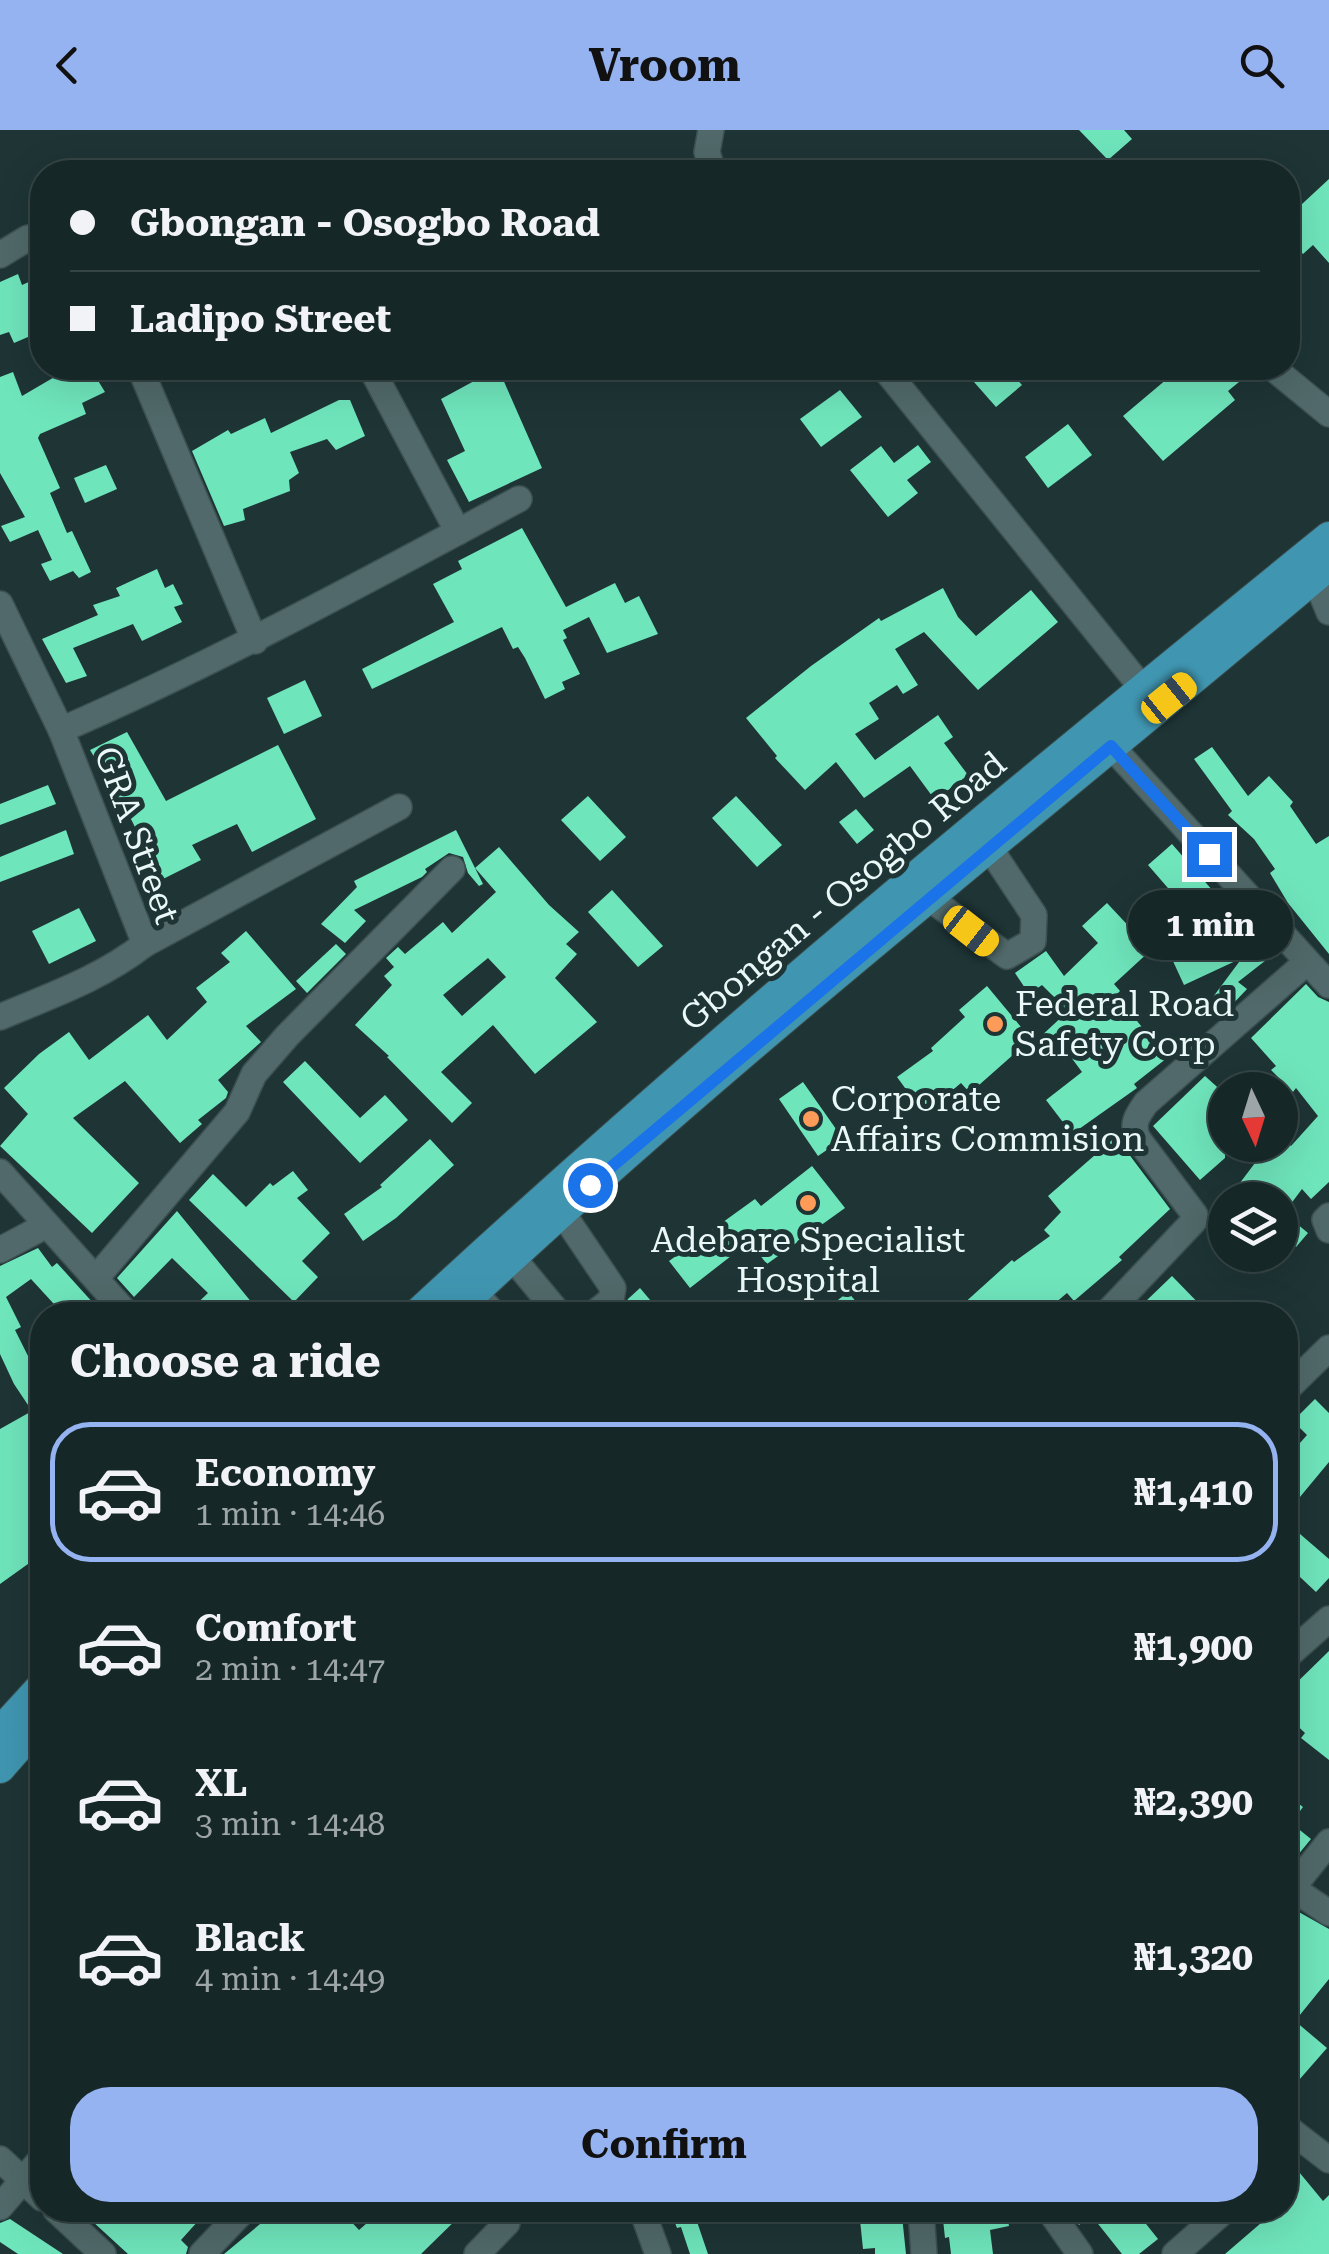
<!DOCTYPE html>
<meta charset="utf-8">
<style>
:root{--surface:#162728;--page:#1f2f30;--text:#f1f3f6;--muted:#9ea5a8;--line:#354445;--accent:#95b2f1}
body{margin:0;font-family:"Roboto Serif",serif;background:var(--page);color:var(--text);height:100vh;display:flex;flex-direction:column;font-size:38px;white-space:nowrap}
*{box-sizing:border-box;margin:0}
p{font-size:32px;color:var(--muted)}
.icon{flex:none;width:55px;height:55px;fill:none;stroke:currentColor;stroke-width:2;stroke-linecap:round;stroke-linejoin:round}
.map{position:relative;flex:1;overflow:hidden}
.drawer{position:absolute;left:30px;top:1172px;width:1268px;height:920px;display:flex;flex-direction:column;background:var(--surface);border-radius:40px;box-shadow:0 10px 40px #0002,0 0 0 2px var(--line)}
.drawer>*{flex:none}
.top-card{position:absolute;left:30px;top:30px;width:1270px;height:220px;border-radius:40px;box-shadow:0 10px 40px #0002,0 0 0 2px var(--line);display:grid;align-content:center;height:220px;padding:0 40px;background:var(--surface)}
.needle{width:65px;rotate:176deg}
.buttons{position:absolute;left:1208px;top:942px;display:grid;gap:20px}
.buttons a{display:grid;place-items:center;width:90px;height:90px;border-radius:50%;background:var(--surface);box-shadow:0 10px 40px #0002,0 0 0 2px var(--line);font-size:50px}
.end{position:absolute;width:45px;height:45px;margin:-22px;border:12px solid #1a73e8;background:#fff;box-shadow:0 0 0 5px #fff}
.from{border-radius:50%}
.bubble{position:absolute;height:70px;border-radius:35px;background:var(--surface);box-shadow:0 10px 40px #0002,0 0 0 2px var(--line);font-size:32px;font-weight:700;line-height:70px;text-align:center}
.car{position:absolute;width:30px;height:60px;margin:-30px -15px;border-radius:12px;box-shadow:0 0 8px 2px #0007;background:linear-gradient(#f5c518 24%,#345 0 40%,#f5c518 0 76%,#345 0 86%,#f5c518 0)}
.top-card b{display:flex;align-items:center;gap:35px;height:95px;font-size:38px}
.top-card b+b{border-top:2px solid var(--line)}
.top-card i{width:25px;height:25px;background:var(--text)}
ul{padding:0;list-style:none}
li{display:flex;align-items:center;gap:30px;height:140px;margin:0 20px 15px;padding:0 20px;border:5px solid transparent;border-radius:40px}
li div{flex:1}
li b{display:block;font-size:38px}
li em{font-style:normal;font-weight:700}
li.current{border-color:var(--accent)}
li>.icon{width:90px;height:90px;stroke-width:1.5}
h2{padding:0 40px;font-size:45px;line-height:120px}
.cta{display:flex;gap:20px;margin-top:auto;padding:20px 40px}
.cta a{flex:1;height:115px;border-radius:40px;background:var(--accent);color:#111;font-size:40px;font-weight:700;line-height:115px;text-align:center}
header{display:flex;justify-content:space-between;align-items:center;height:130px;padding:0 40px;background:var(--accent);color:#111;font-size:45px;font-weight:700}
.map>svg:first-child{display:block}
.building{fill:#6fe5bc;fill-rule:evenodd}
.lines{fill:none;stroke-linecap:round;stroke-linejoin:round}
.minor-casing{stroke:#3c5151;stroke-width:28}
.major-casing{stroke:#3c5151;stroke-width:32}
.minor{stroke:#51696a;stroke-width:25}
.major{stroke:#4096b1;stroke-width:30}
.route{stroke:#1a73e8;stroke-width:12}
.poi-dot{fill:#fe9b59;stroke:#1e3435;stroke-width:4}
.labels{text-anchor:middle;stroke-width:10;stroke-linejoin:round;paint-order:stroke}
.street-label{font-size:35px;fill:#eaf8f8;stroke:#1e3435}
.poi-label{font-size:35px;fill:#eaf8f8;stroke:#1e3435;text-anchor:start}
</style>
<header><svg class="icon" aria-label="back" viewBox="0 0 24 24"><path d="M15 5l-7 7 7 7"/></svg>Vroom<svg class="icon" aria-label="search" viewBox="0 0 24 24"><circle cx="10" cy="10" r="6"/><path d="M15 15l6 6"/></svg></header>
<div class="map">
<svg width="1329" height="2124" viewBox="0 0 1329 2124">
<rect width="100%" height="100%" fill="#1e3435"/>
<g class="building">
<path d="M1079,0H1124L1132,9L1108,30Z"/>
<path d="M1329,49V133L1313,115L1303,124L1288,107L1297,98L1288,87Z"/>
<path d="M18,144L22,155L42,146V201L14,213L9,202L0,205V152Z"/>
<path d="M63,238H85L90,246L94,244L105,262L82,273L86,284L40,304L38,308L60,358L50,363L67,403L72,401L91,442L79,448L73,441L50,451L41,434L52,430L38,400L10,412L1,396L25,387L0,343V247L13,242L22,266L63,242Z"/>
<path d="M498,238L542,338L469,372L447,330L465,321L441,269Z"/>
<path d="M990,238H1007L1022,255L996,277L974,252Z"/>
<path d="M1180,238H1226L1239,252L1228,261L1235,270L1163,331L1123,286Z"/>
<path d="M840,260L862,287L821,317L800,289Z"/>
<path d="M339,270H350L365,306L336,320L327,309L290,322L299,343L289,350L290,361L243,379L245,390L224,396L192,321L228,300L231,304L265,288L271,303Z"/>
<path d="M1068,294L1092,325L1048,358L1025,327Z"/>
<path d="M918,315L931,332L907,350L918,363L888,387L850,340L881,316L894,333Z"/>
<path d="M106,335L117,359L85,373L74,348Z"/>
<path d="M522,398L566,477L615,453L625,473L639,466L658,504L607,523L589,487L563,500L567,508L563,510L580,544L562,552L565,559L545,569L525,528L518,517L513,519L502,497L372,559L362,539L454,492L433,454L462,439L458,431Z"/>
<path d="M157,439L165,458L173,454L183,474L174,477L182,492L142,511L133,494L73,518L87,546L66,553L42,509L98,485L93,475L120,466L116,458Z"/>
<path d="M943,458L958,487L976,506L1031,460L1058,492L978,560L924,502L895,519L918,555L903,564L897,555L869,573L879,589L855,604L875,630L938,585L953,607L944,613L968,645L935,670L910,636L864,668L836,632L805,660L775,628L777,626L746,588L811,536L879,488L881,491Z"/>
<path d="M305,550L322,586L284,604L267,568Z"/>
<path d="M127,602L166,671L278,615L316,689L252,722L237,694L192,715L201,730L161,750L132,691L90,620Z"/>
<path d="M1212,617L1248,666L1269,646L1293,672L1290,676L1316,714L1329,706V824L1288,773L1270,743L1275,739L1254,709L1228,685L1232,681L1194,629Z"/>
<path d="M48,655L56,674L0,695V674Z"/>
<path d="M588,666L626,707L600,731L561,690Z"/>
<path d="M736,666L782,715L757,737L712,688Z"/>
<path d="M856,679L874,700L857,714L839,692Z"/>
<path d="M66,700L74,724L0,752V727Z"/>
<path d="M456,700L483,754L479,756L468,743L463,727L449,723L425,739L427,742L422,747L354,780L366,791L345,813L321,794L357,757L354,751Z"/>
<path d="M1172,714L1227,777L1229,775L1270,827L1238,852L1247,859L1229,878L1213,867L1242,828L1184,855L1172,829L1213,810L1148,735Z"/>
<path d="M499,717L549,775L579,802L566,814L577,824L555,848L597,892L535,944L493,895L441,942L472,973L452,993L387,927L389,926L355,895L392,855L384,846L394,837L386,828L398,817L405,824L443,792L452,803L496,762L475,738ZM488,828L506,847L462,886L443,865Z"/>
<path d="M612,760L663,816L638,837L588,782Z"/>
<path d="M1107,773L1151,820L1114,854L1120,861L1116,865L1167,928L1134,954L1137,958L1072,1004L1046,970L1082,942L1062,915L1052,924L1038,909L1068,881L1042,855L1029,864L1015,843L1046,821L1064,846L1098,813L1082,796Z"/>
<path d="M79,778L96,811L49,834L32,801Z"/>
<path d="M246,801L296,859L246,896L261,912L218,950L228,962L226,968L198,990L202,994L180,1013L125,951L73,988L139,1053L92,1103L0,1016L28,984L4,958L39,924L69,902L89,930L148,885L167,910L207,872L196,858L230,832L221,823Z"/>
<path d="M336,814L346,824L307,863L296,851Z"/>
<path d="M1306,854L1318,867L1329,872V1052L1311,1069L1302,1059L1284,1083L1308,1103L1296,1117L1280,1104V1070H1227L1258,1029L1273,1015H1280L1282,1007L1291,1016L1318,986L1296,958L1293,962L1271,940L1276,936L1251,908Z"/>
<path d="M987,856L1031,909L970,963L961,953L924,984L897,947L933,921L931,918L965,887L959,880Z"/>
<path d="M305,931L360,988L385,965L408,990L360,1033L283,952Z"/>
<path d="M1205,946L1225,964V1028L1200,1050L1153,996Z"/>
<path d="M803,952L843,1009L818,1026L779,969Z"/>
<path d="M1119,1004L1125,1019L1170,1079L1119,1127L1122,1130L1074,1171L1067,1163L1041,1185H1014L1001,1170L985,1185H951L1012,1130L1014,1132L1050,1106L1044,1100L1061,1082L1048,1066Z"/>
<path d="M430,1009L454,1035L396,1088L363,1111L344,1084L382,1057L380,1055Z"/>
<path d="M812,1036L845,1078L767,1134L749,1112L690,1158L669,1131L755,1069L761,1076Z"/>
<path d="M293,1041L308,1060L297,1068L330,1103L302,1131L318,1147L294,1172L189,1070L213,1044L246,1077L270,1053L273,1056Z"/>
<path d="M177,1081L262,1185H185L208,1163L172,1128L134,1167L117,1148Z"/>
<path d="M38,1118L52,1137L57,1133L104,1185H64L31,1149L6,1167L21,1197L15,1200L35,1240L42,1235V1295L40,1292L30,1298L42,1319V1361L28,1374L42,1396V1424L0,1454V1299L32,1281L14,1254L0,1224V1136Z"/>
<path d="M1172,1146L1210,1185H1157L1145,1172Z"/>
<path d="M640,1158L656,1177L646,1185H618L628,1169Z"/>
<path d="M848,1162L867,1185H819Z"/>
<path d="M1315,1269L1329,1283V1332L1285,1385V1330L1307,1305L1293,1291Z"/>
<path d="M1285,1391L1329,1429V1448L1316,1462L1285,1433Z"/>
<path d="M1329,1521V1630L1301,1608L1305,1603L1285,1584V1564Z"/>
<path d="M1285,1663L1303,1677L1291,1693L1311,1709L1297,1726L1285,1716Z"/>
<path d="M1297,1781L1329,1799V1849L1295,1891L1327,1918L1285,1966V1795Z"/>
<path d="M1285,2025L1323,2071L1329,2065V2124H1225L1268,2087L1262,2080H1285Z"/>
<path d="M80,2080H208L181,2110L188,2117L186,2124H128Z"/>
<path d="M277,2080H331L339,2089L344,2084L359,2100L382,2080H466L421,2124H224Z"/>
<path d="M670,2080H693L708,2124H690L681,2097L677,2098Z"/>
<path d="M942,2080H1006L1009,2096L990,2100L993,2124H951L949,2107L945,2108Z"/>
<path d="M1069,2080H1135L1158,2109L1139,2124H1122L1091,2085L1079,2095Z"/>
<path d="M902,2086L906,2124H875V2118L863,2119L860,2090Z"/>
<path d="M10,2089L63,2124H18L0,2112V2093Z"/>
</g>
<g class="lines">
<g class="minor-casing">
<g id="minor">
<path d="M711,0L707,22L713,42"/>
<path d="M0,125L28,108L42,106"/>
<path d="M140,238L255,511"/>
<path d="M371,238L458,402"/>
<path d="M884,238L1143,559"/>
<path d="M1273,238L1329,284"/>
<path d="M1315,447L1329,482"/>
<path d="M0,474L61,600L145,814"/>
<path d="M61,600C218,532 368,450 519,369"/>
<path d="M1111,616L1329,855"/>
<path d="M928,767L1007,826L1033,811L1034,785L989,717"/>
<path d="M0,887C52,865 100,849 145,814L399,677"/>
<path d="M0,1042L128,1185"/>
<path d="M561,1081L613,1158L611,1170L592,1185"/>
<path d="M1329,1086L1325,1090L1329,1100"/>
<path d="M0,1120L45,1096"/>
<path d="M512,1127L560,1185"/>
<path d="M97,1147L237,982L254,944L287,906L452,739"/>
<path d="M474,1162L495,1185"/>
<path d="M1105,1185L1194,1091L1195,1085L1138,1009C1131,994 1137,986 1146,973L1307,832"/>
<path d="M1285,1261L1329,1218"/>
<path d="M1285,1528L1329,1489"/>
<path d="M1292,1758L1329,1783"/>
<path d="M1285,1767L1329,1712"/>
<path d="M1285,1996L1329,2030"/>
<path d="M0,2029L42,2068"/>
<path d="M0,2077L42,2028"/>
<path d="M56,2080L103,2124"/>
<path d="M642,2080L658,2124"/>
<path d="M921,2080L924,2124"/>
<path d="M1049,2080L1080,2124"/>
<path d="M202,2124L244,2080"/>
<path d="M477,2124L507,2093"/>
<path d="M1175,2124L1225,2080"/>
</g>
</g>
<g class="major-casing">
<g id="major">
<path d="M416,1185C710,913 1018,659 1329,407"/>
<path d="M450,1185C730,921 1035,684 1329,435"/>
<path d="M0,1602L42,1556"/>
<path d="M0,1638L42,1590"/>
</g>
</g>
<use href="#minor" class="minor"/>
<use href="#major" class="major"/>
</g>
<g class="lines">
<path class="route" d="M590,1055L1111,616L1209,724"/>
</g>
<g class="poi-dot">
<circle cx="995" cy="894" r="10"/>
<circle cx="811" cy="989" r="10"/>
<circle cx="808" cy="1073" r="10"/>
</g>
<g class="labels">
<g class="street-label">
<text transform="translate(137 705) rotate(70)" y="12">GRA Street</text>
<text transform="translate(843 761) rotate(-40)" y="12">Gbongan - Osogbo Road</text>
</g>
<g class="poi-label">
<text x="1015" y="886">Federal Road<tspan x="1015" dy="40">Safety Corp</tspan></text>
<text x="831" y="981">Corporate<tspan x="831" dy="40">Affairs Commision</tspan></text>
<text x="808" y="1122" text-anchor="middle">Adebare Specialist<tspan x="808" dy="40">Hospital</tspan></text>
</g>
</g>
</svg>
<div class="buttons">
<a><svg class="needle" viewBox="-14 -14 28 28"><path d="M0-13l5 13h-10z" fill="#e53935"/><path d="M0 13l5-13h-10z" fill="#9ea5a8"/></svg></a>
<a><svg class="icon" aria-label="layers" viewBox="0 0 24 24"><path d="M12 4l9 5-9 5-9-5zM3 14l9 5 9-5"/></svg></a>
</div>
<i class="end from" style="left:590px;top:1055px"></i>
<i class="end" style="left:1209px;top:724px"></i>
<div class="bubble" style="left:1128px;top:760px;width:165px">1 min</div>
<i class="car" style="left:1169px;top:568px;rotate:51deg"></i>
<i class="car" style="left:971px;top:801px;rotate:128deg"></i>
<div class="top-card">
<b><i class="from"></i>Gbongan - Osogbo Road</b>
<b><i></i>Ladipo Street</b>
</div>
<section class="drawer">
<h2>Choose a ride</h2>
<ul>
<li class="current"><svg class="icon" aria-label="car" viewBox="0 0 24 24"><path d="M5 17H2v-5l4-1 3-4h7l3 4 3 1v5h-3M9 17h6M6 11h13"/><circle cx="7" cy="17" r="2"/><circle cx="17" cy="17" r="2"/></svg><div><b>Economy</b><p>1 min · 14:46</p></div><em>₦1,410</em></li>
<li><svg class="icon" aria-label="car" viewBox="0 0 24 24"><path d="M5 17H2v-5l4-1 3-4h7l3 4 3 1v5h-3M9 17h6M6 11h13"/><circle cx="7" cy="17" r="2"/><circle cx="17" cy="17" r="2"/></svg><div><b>Comfort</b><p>2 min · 14:47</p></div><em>₦1,900</em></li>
<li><svg class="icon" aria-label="car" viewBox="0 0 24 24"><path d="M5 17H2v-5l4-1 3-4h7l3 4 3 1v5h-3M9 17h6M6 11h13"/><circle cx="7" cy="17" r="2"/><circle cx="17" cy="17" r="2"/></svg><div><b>XL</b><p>3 min · 14:48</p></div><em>₦2,390</em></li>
<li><svg class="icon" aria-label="car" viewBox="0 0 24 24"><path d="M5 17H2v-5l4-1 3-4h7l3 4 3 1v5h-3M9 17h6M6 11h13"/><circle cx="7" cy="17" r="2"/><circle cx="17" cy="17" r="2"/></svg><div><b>Black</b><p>4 min · 14:49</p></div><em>₦1,320</em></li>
</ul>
<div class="cta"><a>Confirm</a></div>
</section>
</div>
